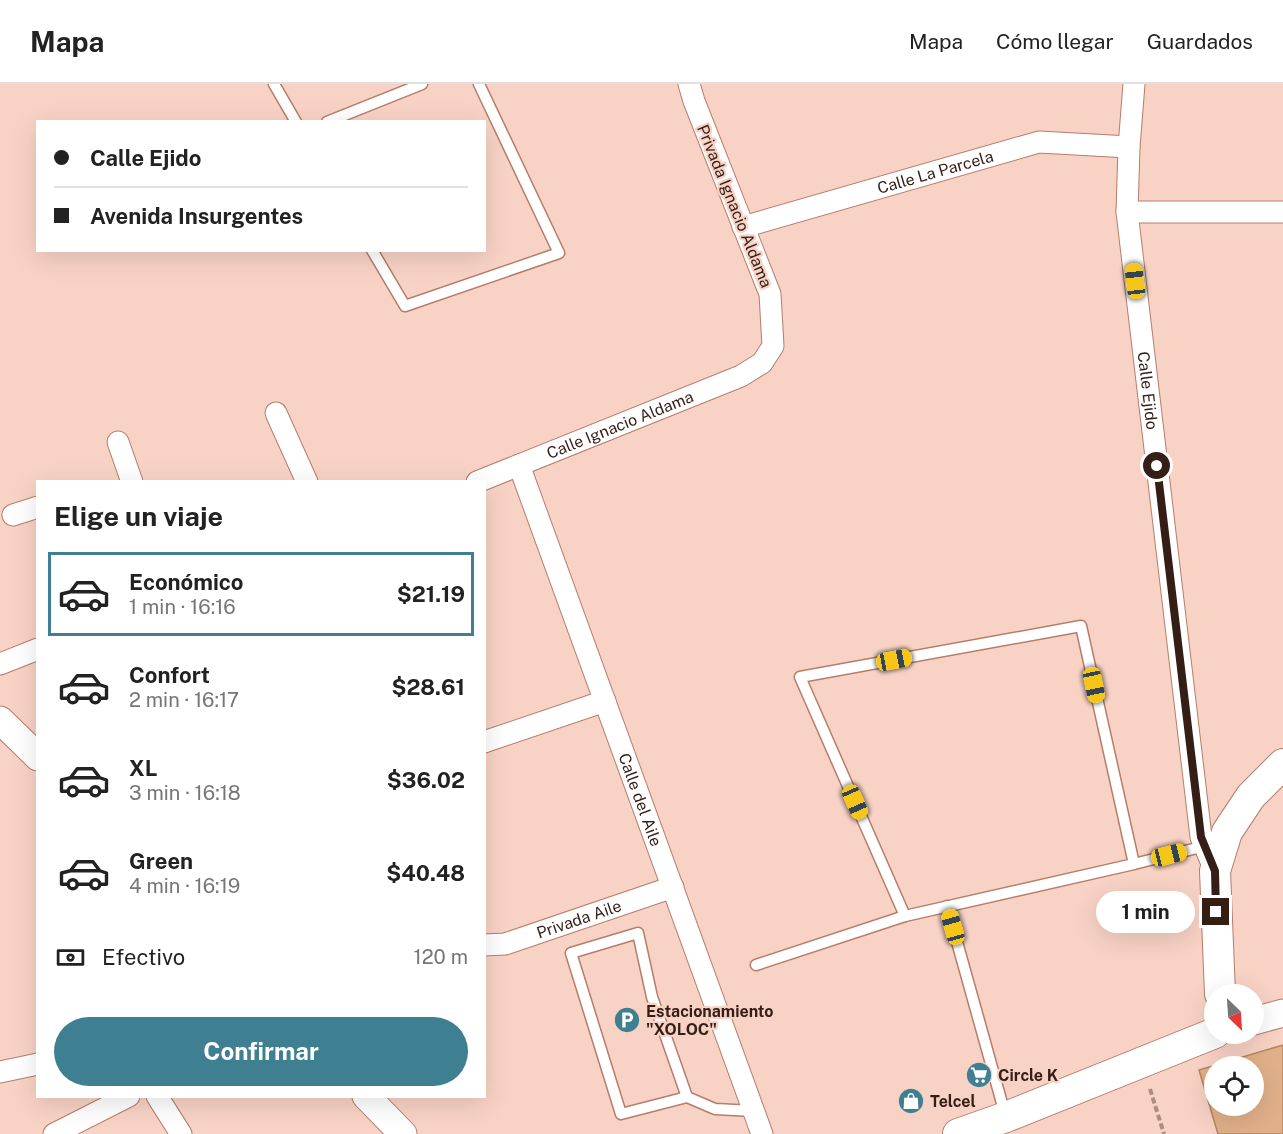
<!DOCTYPE html>
<html lang="es">
<meta charset="utf-8">
<style>
:root{--surface:#fff;--page:#f2f2f2;--text:#222;--muted:#767676;--line:#e0e0e0;--accent:#3f7f92}
body{margin:0;font-family:"Public Sans",sans-serif;background:var(--page);color:var(--text);height:100vh;display:flex;flex-direction:column;font-size:22px;white-space:nowrap}
*{box-sizing:border-box;margin:0}
p{font-size:20px;color:var(--muted)}
.icon{flex:none;width:33px;height:33px;fill:none;stroke:currentColor;stroke-width:2;stroke-linecap:round;stroke-linejoin:round}
.map{position:relative;flex:1;overflow:hidden}
.drawer{position:absolute;left:36px;top:396px;width:450px;height:618px;display:flex;flex-direction:column;background:var(--surface);border-radius:0px;box-shadow:0 6px 24px #0002}
.drawer>*{flex:none}
.banner{position:absolute;left:36px;top:36px;width:450px;height:132px;border-radius:0px;box-shadow:0 6px 24px #0002;display:grid;align-content:center;height:132px;padding:0 18px;background:var(--surface)}
.needle{width:39px;rotate:155deg}
.tools{position:absolute;left:1204px;top:900px;display:grid;gap:12px}
.tools a{display:grid;place-items:center;width:60px;height:60px;border-radius:50%;background:var(--surface);box-shadow:0 6px 24px #0002;font-size:30px}
.end{position:absolute;width:27px;height:27px;margin:-14px;border:8px solid #341e16;background:#fff;box-shadow:0 0 0 3px #fff}
.from{border-radius:50%}
.bubble{position:absolute;height:42px;border-radius:21px;background:var(--surface);box-shadow:0 6px 24px #0002;font-size:20px;font-weight:700;line-height:42px;text-align:center}
.car{position:absolute;width:18px;height:36px;margin:-18px -9px;border-radius:8px;box-shadow:0 0 4px 2px #0007;background:linear-gradient(#f5c518 24%,#345 0 40%,#f5c518 0 76%,#345 0 86%,#f5c518 0)}
.banner b{display:flex;align-items:center;gap:21px;height:57px;font-size:22px}
.banner b+b{border-top:2px solid var(--line)}
.banner i{width:15px;height:15px;background:var(--text)}
ul{padding:0;list-style:none}
li{display:flex;align-items:center;gap:18px;height:84px;margin:0 12px 9px;padding:0 6px;border:3px solid transparent;border-radius:0px}
li div{flex:1}
li b{display:block;font-size:22px}
li em{font-style:normal;font-weight:700}
li.selected{border-color:var(--accent)}
li>.icon{width:54px;height:54px;stroke-width:1.5}
h2{padding:0 18px;font-size:27px;line-height:72px}
.pay{display:flex;align-items:center;gap:15px;height:66px;padding:0 18px;font-size:22px}
.pay p{margin-inline-start:auto}
.cta{display:flex;gap:12px;margin-top:auto;padding:12px 18px}
.cta a{flex:1;height:69px;border-radius:36px;background:var(--accent);color:#fff;font-size:24px;font-weight:700;line-height:69px;text-align:center}
header{display:flex;align-items:center;gap:36px;box-sizing:border-box;height:84px;padding:0 30px;background:var(--surface);border-bottom:2px solid var(--line)}
header strong{font-size:28px}
nav{display:flex;gap:33px;margin-inline-start:auto;font-size:21px}
.map>svg:first-child{display:block}
.building{fill:#e1b089;stroke:#b48560;stroke-width:1.5;fill-rule:evenodd}
.lines{fill:none;stroke-linecap:round;stroke-linejoin:round}
.service-casing{stroke:#b67d6a;stroke-width:13}
.minor-casing{stroke:#b67d6a;stroke-width:23}
.tertiary-casing{stroke:#b67d6a;stroke-width:29}
.secondary-casing{stroke:#b67d6a;stroke-width:32}
.path{stroke:#ac8d81;stroke-width:4;stroke-dasharray:6 3;stroke-linecap:butt}
.service{stroke:#fff;stroke-width:10}
.minor{stroke:#fff;stroke-width:21}
.tertiary{stroke:#fff;stroke-width:27}
.secondary{stroke:#fff;stroke-width:30}
.route{stroke:#341e16;stroke-width:8}
.labels{text-anchor:middle;stroke-width:4.5;stroke-linejoin:round;paint-order:stroke}
.street-label{font-size:16px;fill:#341e16;stroke:#f8d2c5}
.poi-label{font-size:16px;font-weight:bold;fill:#341e16;stroke:#f8d2c5;text-anchor:start}
</style>
<header>
<strong>Mapa</strong>
<nav><a>Mapa</a><a>Cómo llegar</a><a>Guardados</a></nav>
</header>
<div class="map">
<svg width="1283" height="1050" viewBox="0 0 1283 1050">
<rect width="100%" height="100%" fill="#f8d2c5"/>
<path class="building" d="M1283,961V1050H1218L1199,986ZM1215,982H1254V1022H1215Z"/>
<g class="lines">
<g class="service-casing">
<g id="service">
<path d="M274,0L296,38"/>
<path d="M327,38L422,0"/>
<path d="M372,166L405,222L559,169L479,0"/>
<path d="M1134,780L1081,542L800,593L905,832L1134,780L1205,762"/>
<path d="M947,822L1005,1030"/>
<path d="M756,881L905,832"/>
<path d="M687,1013L652,913L638,849L571,869L621,1030L687,1013L715,1025L754,1027"/>
</g>
</g>
<g class="minor-casing">
<g id="minor">
<path id="s1" d="M1134,0L1129,63L1127,128L1201,753L1215,787"/>
<path d="M1127,128H1283"/>
<path id="s2" d="M743,143L1039,58L1129,63"/>
<path d="M276,329L307,398"/>
<path d="M118,358L132,398"/>
<path id="s3" d="M519,381L762,1050"/>
<path id="s4" d="M477,398L741,292L762,279L773,262L770,210L694,17L689,0"/>
<path d="M13,431L38,423"/>
<path d="M0,580L38,565"/>
<path d="M484,658L605,617"/>
<path id="s5" d="M484,861L505,860L673,803"/>
<path d="M0,988L38,980"/>
<path d="M157,1012L181,1050"/>
<path d="M54,1050L129,1012"/>
</g>
</g>
<g class="tertiary-casing">
<g id="tertiary">
<path d="M0,636L38,673"/>
<path d="M1254,937L1283,929"/>
<path d="M366,1012L403,1050"/>
</g>
</g>
<g class="secondary-casing">
<g id="secondary">
<path d="M1220,910L1215,787L1227,748L1251,712L1283,680"/>
<path d="M958,1050L1006,1033L1215,949"/>
</g>
</g>
<path class="path" d="M1150,1005L1164,1050"/>
<use href="#service" class="service"/>
<use href="#minor" class="minor"/>
<use href="#tertiary" class="tertiary"/>
<use href="#secondary" class="secondary"/>
</g>
<g class="lines">
<path class="route" d="M1157,382L1201,753L1215,787L1216,828"/>
</g>
<defs>
<g id="parking-disc" transform="scale(1.35)"><circle r="9.5" fill="#3f7f92" stroke="#f8d2c5"/><path d="M-3.5-5.5H1a3.5 3.5 0 0 1 0 7H-1V5.5H-3.5ZM-1-3.4V-.6H.8a1.4 1.4 0 0 0 0-2.8Z" fill="#fff"/></g>
<g id="supermarket-disc" transform="scale(1.35)"><circle r="9.5" fill="#3f7f92" stroke="#f8d2c5"/><path d="M-6-5.5h2.5l.6 2H6L4.5 2H-2.5L-4.4-4H-6ZM-1.5 3.2a1.3 1.3 0 1 0 .1 0ZM3 3.2a1.3 1.3 0 1 0 .1 0Z" fill="#fff"/></g>
<g id="shop-disc" transform="scale(1.35)"><circle r="9.5" fill="#3f7f92" stroke="#f8d2c5"/><path d="M-5-2.5h2.3a2.7 3.5 0 0 1 5.4 0H5L5.5 6h-11ZM-1.5-2.5h3a1.5 2.3 0 0 0-3 0Z" fill="#fff"/></g>
</defs>
<g fill-rule="evenodd">
<use href="#parking-disc" x="627" y="936"/>
<use href="#supermarket-disc" x="979" y="991"/>
<use href="#shop-disc" x="911" y="1017"/>
</g>
<g class="labels">
<g class="street-label">
<text dy="6" stroke="none"><textPath href="#s2" startOffset="200">Calle La Parcela</textPath></text>
<text transform="translate(735 122) rotate(68)" y="6">Privada Ignacio Aldama</text>
<text dy="6" stroke="none"><textPath href="#s1" startOffset="308">Calle Ejido</textPath></text>
<text dy="6" stroke="none"><textPath href="#s4" startOffset="154">Calle Ignacio Aldama</textPath></text>
<text dy="6" stroke="none"><textPath href="#s3" startOffset="356">Calle del Aile</textPath></text>
<text dy="6" stroke="none"><textPath href="#s5" startOffset="99">Privada Aile</textPath></text>
</g>
<g class="poi-label">
<text x="646" y="933">Estacionamiento<tspan x="646" dy="18">"XOLOC"</tspan></text>
<text x="998" y="997">Circle K</text>
<text x="930" y="1023">Telcel</text>
</g>
</g>
</svg>
<div class="tools">
<a><svg class="needle" viewBox="-14 -14 28 28"><path d="M0-13l5 13h-10z" fill="#e53935"/><path d="M0 13l5-13h-10z" fill="#767676"/></svg></a>
<a><svg class="icon" aria-label="locate" viewBox="0 0 24 24"><circle cx="12" cy="12" r="6"/><path d="M12 2v4M12 18v4M2 12h4M18 12h4"/></svg></a>
</div>
<i class="end from" style="left:1157px;top:382px"></i>
<i class="end" style="left:1216px;top:828px"></i>
<div class="bubble" style="left:1096px;top:807px;width:99px">1 min</div>
<i class="car" style="left:1135px;top:197px;rotate:353deg"></i>
<i class="car" style="left:894px;top:576px;rotate:79deg"></i>
<i class="car" style="left:1094px;top:601px;rotate:168deg"></i>
<i class="car" style="left:855px;top:718px;rotate:156deg"></i>
<i class="car" style="left:1169px;top:771px;rotate:76deg"></i>
<i class="car" style="left:953px;top:843px;rotate:344deg"></i>
<div class="banner">
<b><i class="from"></i>Calle Ejido</b>
<b><i></i>Avenida Insurgentes</b>
</div>
<section class="drawer">
<h2>Elige un viaje</h2>
<ul>
<li class="selected"><svg class="icon" aria-label="car" viewBox="0 0 24 24"><path d="M5 17H2v-5l4-1 3-4h7l3 4 3 1v5h-3M9 17h6M6 11h13"/><circle cx="7" cy="17" r="2"/><circle cx="17" cy="17" r="2"/></svg><div><b>Económico</b><p>1 min · 16:16</p></div><em>$21.19</em></li>
<li><svg class="icon" aria-label="car" viewBox="0 0 24 24"><path d="M5 17H2v-5l4-1 3-4h7l3 4 3 1v5h-3M9 17h6M6 11h13"/><circle cx="7" cy="17" r="2"/><circle cx="17" cy="17" r="2"/></svg><div><b>Confort</b><p>2 min · 16:17</p></div><em>$28.61</em></li>
<li><svg class="icon" aria-label="car" viewBox="0 0 24 24"><path d="M5 17H2v-5l4-1 3-4h7l3 4 3 1v5h-3M9 17h6M6 11h13"/><circle cx="7" cy="17" r="2"/><circle cx="17" cy="17" r="2"/></svg><div><b>XL</b><p>3 min · 16:18</p></div><em>$36.02</em></li>
<li><svg class="icon" aria-label="car" viewBox="0 0 24 24"><path d="M5 17H2v-5l4-1 3-4h7l3 4 3 1v5h-3M9 17h6M6 11h13"/><circle cx="7" cy="17" r="2"/><circle cx="17" cy="17" r="2"/></svg><div><b>Green</b><p>4 min · 16:19</p></div><em>$40.48</em></li>
</ul>
<div class="pay"><svg class="icon" aria-label="cash" viewBox="0 0 24 24"><path d="M3 7h18v10H3z"/><circle cx="12" cy="12" r="2"/></svg>Efectivo<p>120 m</p></div>
<div class="cta"><a>Confirmar</a></div>
</section>
</div>
